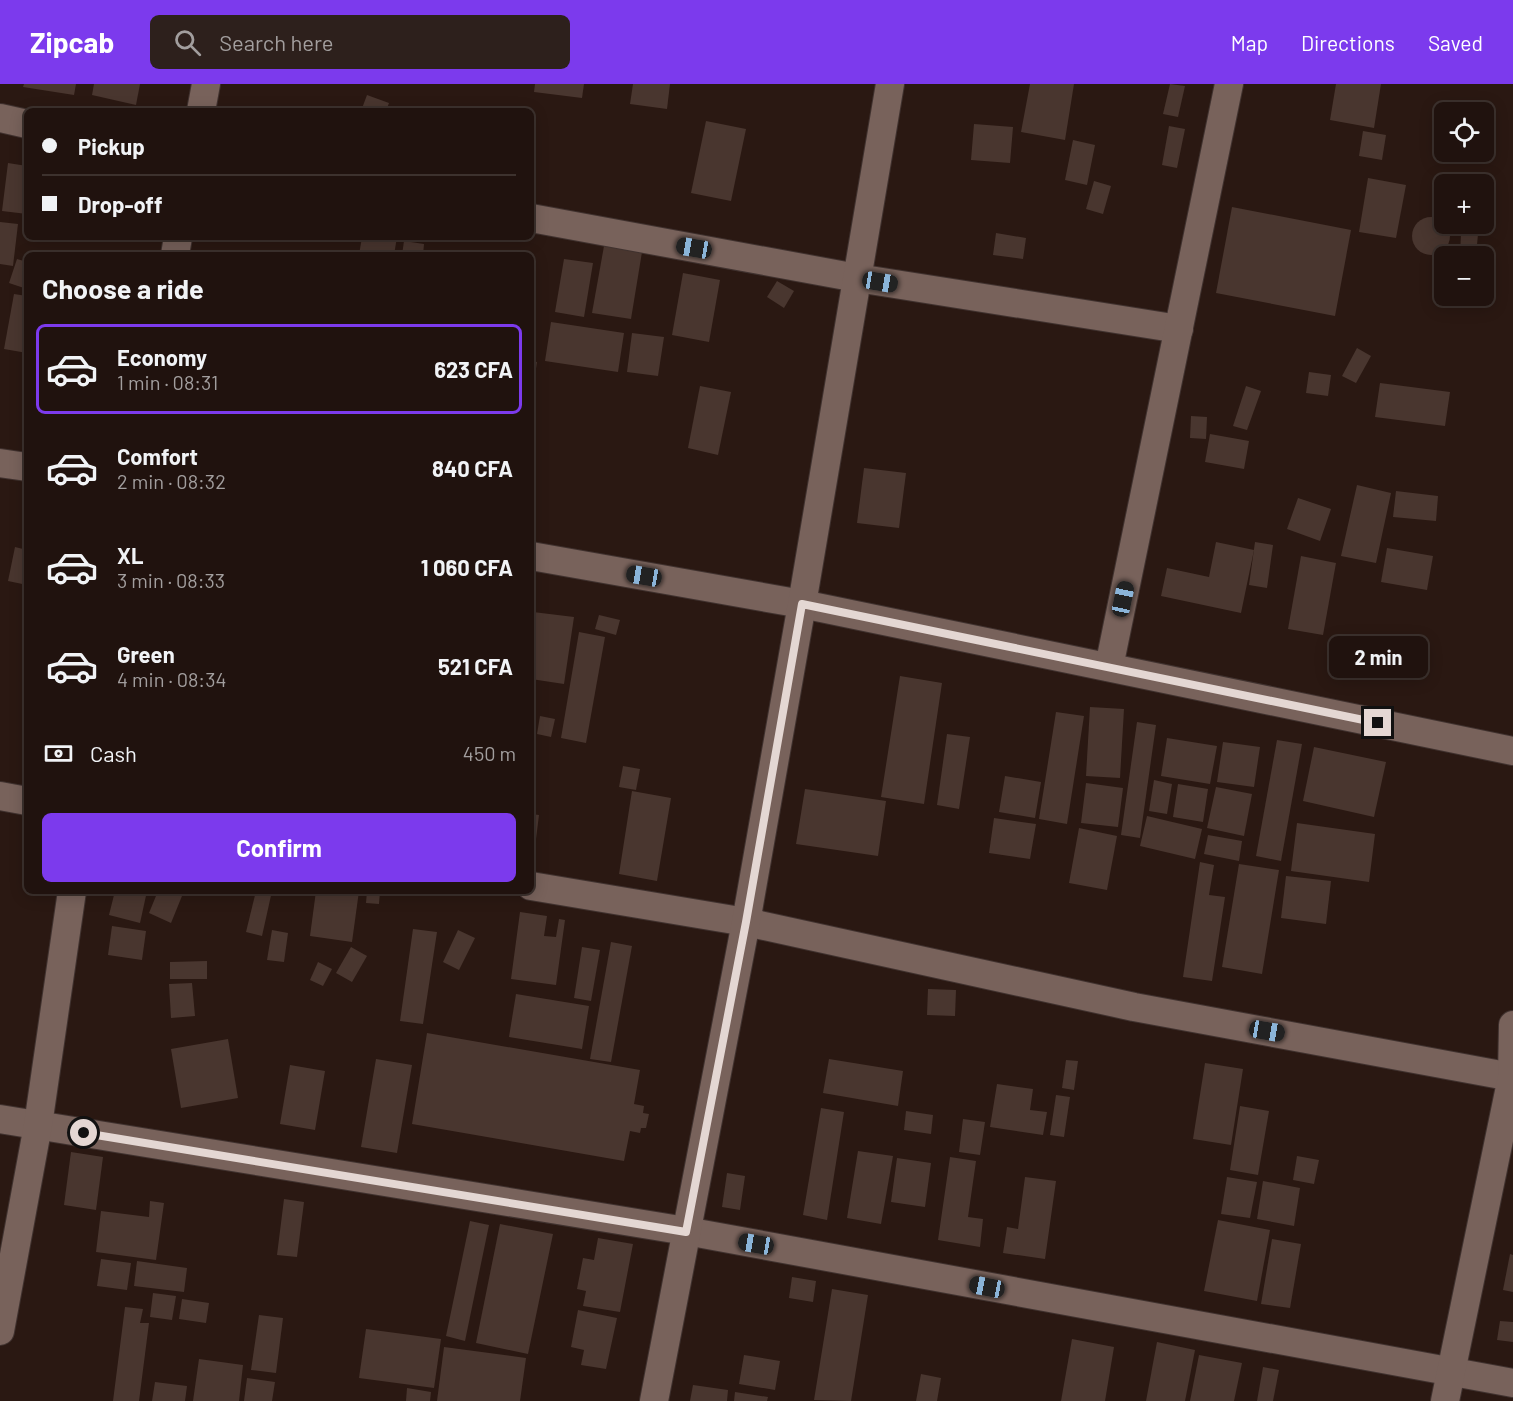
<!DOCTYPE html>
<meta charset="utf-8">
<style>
:root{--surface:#20120e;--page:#2d201c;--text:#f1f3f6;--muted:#a29e9e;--line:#3d322e;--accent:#7c3aed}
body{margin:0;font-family:Barlow,sans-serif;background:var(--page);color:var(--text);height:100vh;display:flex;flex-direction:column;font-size:22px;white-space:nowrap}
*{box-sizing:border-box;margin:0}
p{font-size:20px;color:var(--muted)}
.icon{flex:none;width:33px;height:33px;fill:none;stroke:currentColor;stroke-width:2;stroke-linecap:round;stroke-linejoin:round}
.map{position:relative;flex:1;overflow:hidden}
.details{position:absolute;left:24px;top:168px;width:510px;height:642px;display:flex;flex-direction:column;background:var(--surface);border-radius:9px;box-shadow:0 3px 15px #0003,0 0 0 2px var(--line)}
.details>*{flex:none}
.banner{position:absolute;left:24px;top:24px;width:510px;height:132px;border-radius:9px;box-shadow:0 3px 15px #0003,0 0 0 2px var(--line);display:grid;align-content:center;height:132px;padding:0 18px;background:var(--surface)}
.controls{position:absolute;left:1434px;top:18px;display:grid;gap:12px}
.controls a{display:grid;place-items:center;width:60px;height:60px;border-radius:9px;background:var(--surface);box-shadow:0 3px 15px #0003,0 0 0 2px var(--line);font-size:30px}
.end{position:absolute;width:27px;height:27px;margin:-14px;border:8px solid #e4d7d3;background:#111;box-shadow:0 0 0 3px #111}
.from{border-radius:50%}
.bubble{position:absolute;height:42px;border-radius:9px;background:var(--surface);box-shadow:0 3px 15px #0003,0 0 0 2px var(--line);font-size:20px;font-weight:700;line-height:42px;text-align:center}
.car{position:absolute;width:18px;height:36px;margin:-18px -9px;border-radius:8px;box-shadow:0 0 4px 2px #0007;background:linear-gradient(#222 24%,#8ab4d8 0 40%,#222 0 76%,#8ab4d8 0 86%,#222 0)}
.banner b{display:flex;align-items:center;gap:21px;height:57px;font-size:22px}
.banner b+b{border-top:2px solid var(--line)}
.banner i{width:15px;height:15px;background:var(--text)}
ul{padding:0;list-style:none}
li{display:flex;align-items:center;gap:18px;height:90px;margin:0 12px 9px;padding:0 6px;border:3px solid transparent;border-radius:9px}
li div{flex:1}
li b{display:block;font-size:22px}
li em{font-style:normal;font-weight:700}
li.on{border-color:var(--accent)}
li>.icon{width:54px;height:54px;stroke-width:1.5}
h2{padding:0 18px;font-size:27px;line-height:72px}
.pay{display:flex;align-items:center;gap:15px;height:66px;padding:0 18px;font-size:22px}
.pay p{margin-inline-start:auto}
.cta{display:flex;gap:12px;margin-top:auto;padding:12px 18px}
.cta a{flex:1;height:69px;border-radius:9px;background:var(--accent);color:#fff;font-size:24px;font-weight:700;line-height:69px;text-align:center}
header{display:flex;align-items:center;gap:36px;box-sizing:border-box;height:84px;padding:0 30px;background:var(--accent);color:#fff}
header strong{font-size:28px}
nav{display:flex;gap:33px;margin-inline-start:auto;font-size:21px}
.search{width:420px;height:54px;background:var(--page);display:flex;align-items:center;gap:15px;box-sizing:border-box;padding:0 21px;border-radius:9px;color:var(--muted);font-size:22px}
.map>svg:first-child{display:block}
.building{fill:#49362f}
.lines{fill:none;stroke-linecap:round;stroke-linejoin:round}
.minor-casing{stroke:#40322f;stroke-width:30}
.minor{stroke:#78625b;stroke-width:28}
.route{stroke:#e4d7d3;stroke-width:8}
</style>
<header>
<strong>Zipcab</strong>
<div class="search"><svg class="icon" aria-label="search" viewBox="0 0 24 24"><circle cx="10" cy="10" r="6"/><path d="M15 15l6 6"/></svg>Search here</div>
<nav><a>Map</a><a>Directions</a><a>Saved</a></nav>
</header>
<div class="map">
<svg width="1513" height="1317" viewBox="0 0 1513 1317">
<rect width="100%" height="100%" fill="#2a1812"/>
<g class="building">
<path d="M24,0H76L74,11L23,3Z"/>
<path d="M94,0H140L136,21L92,11Z"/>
<path d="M535,0H584L582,14L534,8Z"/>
<path d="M633,0H670L667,25L630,20Z"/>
<path d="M1030,0H1074L1065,56L1021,48Z"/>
<path d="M1170,0L1185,2L1178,33L1163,30Z"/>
<path d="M1336,0H1381L1374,44L1330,36Z"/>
<path d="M367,11L389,19L386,27H361Z"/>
<path d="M706,37L746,45L731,117L691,109Z"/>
<path d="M974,40L1013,43L1010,79L971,76Z"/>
<path d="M1169,42L1185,45L1177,84L1162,81Z"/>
<path d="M1363,47L1386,51L1382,76L1359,72Z"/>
<path d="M1073,56L1095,61L1087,101L1065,96Z"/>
<path d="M8,79L27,82V130L2,127Z"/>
<path d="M1368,94L1406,101L1396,154L1359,148Z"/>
<path d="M1094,97L1111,102L1103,130L1086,125Z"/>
<path d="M1232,123L1351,146L1335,232L1216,209Z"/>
<circle cx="1431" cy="152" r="19"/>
<path d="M0,138L18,140L13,182L0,180Z"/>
<path d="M996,149L1026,154L1023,175L993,171Z"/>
<path d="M1461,149L1478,150L1476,172H1460Z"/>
<path d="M362,153H397L394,171H359Z"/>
<path d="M404,157L424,160L423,171H402Z"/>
<path d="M604,162L642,168L631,235L592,229Z"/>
<path d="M17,175L27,178V205L9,199Z"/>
<path d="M564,175L593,179L584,233L555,228Z"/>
<path d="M683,189L720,196L709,258L672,251Z"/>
<path d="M777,197L794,207L784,224L767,213Z"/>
<path d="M14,210L27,212V269L4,265Z"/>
<path d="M551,238L624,249L618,288L545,277Z"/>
<path d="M632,249L664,253L658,292L627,288Z"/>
<path d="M1357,264L1371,272L1356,299L1342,292Z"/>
<path d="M531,277L537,278L532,310H531Z"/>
<path d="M1309,288L1331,291L1328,312L1306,309Z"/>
<path d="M1380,299L1450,308L1445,342L1375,333Z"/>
<path d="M700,302L731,308L718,371L688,364Z"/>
<path d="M1246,302L1261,307L1247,346L1233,342Z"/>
<path d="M1191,332L1207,333L1206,355L1190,354Z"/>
<path d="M1210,350L1249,357L1244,385L1205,378Z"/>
<path d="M864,384L906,389L899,444L857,439Z"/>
<path d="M1357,401L1391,409L1376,479L1341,472Z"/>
<path d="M1396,407L1438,412L1436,437L1393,433Z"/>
<path d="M1298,414L1331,425L1320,457L1287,445Z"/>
<path d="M1216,458L1254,466L1241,529L1161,512L1167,484L1209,493Z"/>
<path d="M1255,458L1273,461L1267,504L1249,501Z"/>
<path d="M15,463L27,466V501L8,497Z"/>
<path d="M1387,464L1433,472L1427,506L1381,498Z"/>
<path d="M1301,472L1336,479L1323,551L1288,545Z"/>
<path d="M533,528L574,533L564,600L531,595V544Z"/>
<path d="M599,531L620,536L616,551L595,545Z"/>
<path d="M579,548L605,553L586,659L561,654Z"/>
<path d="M900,592L942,599L924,720L881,713Z"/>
<path d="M1090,623L1124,625L1120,694L1086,692Z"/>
<path d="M1056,628L1084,632L1067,740L1039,735Z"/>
<path d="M540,632L555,635L551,653L537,650Z"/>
<path d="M1137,638L1156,641L1140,754L1121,751Z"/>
<path d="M947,650L970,653L959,725L937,721Z"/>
<path d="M1167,654L1217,662L1210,700L1161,692Z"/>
<path d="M1277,656L1302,660L1281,777L1256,772Z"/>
<path d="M1223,658L1260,663L1254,703L1217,698Z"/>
<path d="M1314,663L1386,678L1374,733L1303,717Z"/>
<path d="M623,682L640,685L636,706L619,703Z"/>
<path d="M1005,692L1041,698L1035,734L999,728Z"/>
<path d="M1154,696L1172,700L1167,730L1149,727Z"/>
<path d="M1086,699L1123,704L1118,743L1081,739Z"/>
<path d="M1178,700L1208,705L1203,738L1173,733Z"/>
<path d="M1216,703L1252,710L1244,752L1207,744Z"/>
<path d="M805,705L886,717L878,772L796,760Z"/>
<path d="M632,707L671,714L657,797L619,790Z"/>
<path d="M531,730L539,731L534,771L531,770Z"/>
<path d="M1147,732L1202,745L1195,775L1140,762Z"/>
<path d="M994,734L1036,740L1030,775L989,769Z"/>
<path d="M1297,739L1375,750L1369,798L1291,787Z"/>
<path d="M1079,744L1117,752L1107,806L1069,799Z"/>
<path d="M1208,751L1242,757L1239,777L1204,770Z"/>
<path d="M1200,778L1214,781L1209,811L1225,813L1212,897L1183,893Z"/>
<path d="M1239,780L1279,786L1262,890L1222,883Z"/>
<path d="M1286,792L1331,797L1326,840L1281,834Z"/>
<path d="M115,807H147L140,839L109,831Z"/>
<path d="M158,807H184L171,839L149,829Z"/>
<path d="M256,807H272L262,852L246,848Z"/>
<path d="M316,807H359L352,858L310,852Z"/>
<path d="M367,807H380L379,820L366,819Z"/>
<path d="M520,828L547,832L544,852L556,853L559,835L565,836L556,901L511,895Z"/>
<path d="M112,842L146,847L142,876L108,871Z"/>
<path d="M413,845L437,848L423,940L400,937Z"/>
<path d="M272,846L288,849L284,878L267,876Z"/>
<path d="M458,846L475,854L459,886L443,878Z"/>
<path d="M611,858L632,862L611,978L590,975Z"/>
<path d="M351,863L367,872L352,898L336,889Z"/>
<path d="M582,863L600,866L591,917L574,914Z"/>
<path d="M207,877V895H170V878Z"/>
<path d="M318,878L332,885L323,902L310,896Z"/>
<path d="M192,899L195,932L171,934L169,900Z"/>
<path d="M928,905L956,906L955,932L927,931Z"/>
<path d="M516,910L589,922L582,965L509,953Z"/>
<path d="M427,949L640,986L634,1020L644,1022L643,1029L649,1030L646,1044H641L640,1049L630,1047L624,1077L412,1040Z"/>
<path d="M228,955L238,1014L181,1024L171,965Z"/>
<path d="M376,975L412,981L397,1069L361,1063Z"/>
<path d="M829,975L903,987L898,1022L823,1009Z"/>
<path d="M1066,976L1078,977L1074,1006L1062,1004Z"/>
<path d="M1205,979L1243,985L1231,1061L1193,1055Z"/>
<path d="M290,981L325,987L315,1046L280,1040Z"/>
<path d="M997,1000L1033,1005L1030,1026L1047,1028L1043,1051L990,1043Z"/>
<path d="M1056,1011L1070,1013L1064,1053L1050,1051Z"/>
<path d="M1240,1022L1269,1027L1258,1091L1230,1086Z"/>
<path d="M821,1024L844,1028L827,1136L803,1131Z"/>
<path d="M906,1027L933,1031L931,1050L904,1046Z"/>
<path d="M963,1035L985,1038L980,1071L959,1068Z"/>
<path d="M858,1067L893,1072L881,1140L847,1134Z"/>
<path d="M71,1068L103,1073L96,1126L64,1121Z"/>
<path d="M1297,1072L1319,1076L1314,1100L1293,1096Z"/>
<path d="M950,1073L976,1077L968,1133L983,1135L980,1163L938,1156Z"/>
<path d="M897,1074L931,1079L925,1123L891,1118Z"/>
<path d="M727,1089L745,1092L740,1126L722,1123Z"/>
<path d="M1025,1093L1056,1097L1045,1175L1003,1169L1007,1143L1018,1145Z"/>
<path d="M1227,1093L1257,1098L1250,1134L1221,1130Z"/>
<path d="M1263,1097L1300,1104L1294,1142L1257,1135Z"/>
<path d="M284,1115L304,1118L297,1173L277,1171Z"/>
<path d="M150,1117L164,1119L156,1176L96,1168L101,1127L149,1133Z"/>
<path d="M1218,1136L1270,1146L1257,1217L1204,1207Z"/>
<path d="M470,1137L489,1141L465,1257L446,1252Z"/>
<path d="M500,1140L553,1150L528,1270L476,1259Z"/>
<path d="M598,1154L633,1160L620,1228L583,1222L586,1207L577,1205L583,1174L594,1176Z"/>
<path d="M1272,1155L1301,1160L1290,1224L1261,1220Z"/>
<path d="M1510,1170L1513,1171V1208L1503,1206Z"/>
<path d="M101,1175L131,1179L127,1206L97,1202Z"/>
<path d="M137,1177L187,1184L184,1208L134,1202Z"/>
<path d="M792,1193L816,1197L813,1218L789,1214Z"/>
<path d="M832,1205L868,1211L851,1317L814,1316Z"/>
<path d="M153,1209L176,1212L172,1236L150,1233Z"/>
<path d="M182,1215L209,1219L206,1239L179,1235Z"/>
<path d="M125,1223L143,1225L140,1239H149L139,1317H113Z"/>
<path d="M578,1226L617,1234L606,1285L581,1281L584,1266L571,1263Z"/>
<path d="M259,1231L283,1234L276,1289L251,1286Z"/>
<path d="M1500,1237L1513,1238V1258L1497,1256Z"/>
<path d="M366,1245L441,1255L434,1304L359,1294Z"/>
<path d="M1072,1255L1114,1263L1105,1317H1061Z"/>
<path d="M1157,1258L1195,1266L1185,1317H1146Z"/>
<path d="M444,1263L526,1274L520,1317H437Z"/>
<path d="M744,1271L780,1277L775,1306L739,1300Z"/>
<path d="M1199,1271L1242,1279L1234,1317H1190Z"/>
<path d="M199,1275L243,1281L239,1317H193Z"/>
<path d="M1263,1283L1279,1286L1273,1317H1257Z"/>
<path d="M921,1290L941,1294L937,1317H916Z"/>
<path d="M247,1294L275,1298L272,1317H244Z"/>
<path d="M155,1298L187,1302L185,1317H152Z"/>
<path d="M693,1301L728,1306L727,1317H690Z"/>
<path d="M407,1304L431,1308L430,1317H406Z"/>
<path d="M735,1308L768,1313L767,1317H734Z"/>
</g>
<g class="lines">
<g class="minor-casing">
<g id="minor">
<path d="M201,27L206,0"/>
<path d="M0,34L27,40"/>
<path d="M531,134L857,194L1179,245"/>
<path d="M175,171L178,153"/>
<path d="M0,379L27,383"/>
<path d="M531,472L802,520L1513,667"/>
<path d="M1109,583L1229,0"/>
<path d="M0,712L27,717"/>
<path d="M531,802L746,838L1134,923L1512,993"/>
<path d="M0,1035L686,1147L1513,1299"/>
<path d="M0,1247L38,1041L72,807"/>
<path d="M654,1317L746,838L802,520L890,0"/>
<path d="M1445,1317L1512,993L1513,941"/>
</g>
</g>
<use href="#minor" class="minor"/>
</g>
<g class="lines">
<path class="route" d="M84,1049L686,1148L746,838L802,520L1378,639"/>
</g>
</svg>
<div class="controls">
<a><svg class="icon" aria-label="locate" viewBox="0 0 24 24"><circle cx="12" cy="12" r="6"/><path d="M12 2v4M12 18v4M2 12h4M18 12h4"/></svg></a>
<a>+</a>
<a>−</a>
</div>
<i class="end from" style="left:84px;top:1049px"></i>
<i class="end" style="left:1378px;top:639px"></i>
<div class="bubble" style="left:1329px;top:552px;width:99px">2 min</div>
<i class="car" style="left:694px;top:164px;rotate:280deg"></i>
<i class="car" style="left:880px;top:198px;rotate:99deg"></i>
<i class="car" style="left:644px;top:492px;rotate:280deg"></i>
<i class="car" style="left:1123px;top:515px;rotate:12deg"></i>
<i class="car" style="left:1267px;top:947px;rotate:100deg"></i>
<i class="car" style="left:756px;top:1160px;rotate:280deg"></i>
<i class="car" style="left:987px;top:1203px;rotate:281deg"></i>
<div class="banner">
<b><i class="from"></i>Pickup</b>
<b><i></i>Drop-off</b>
</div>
<section class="details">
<h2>Choose a ride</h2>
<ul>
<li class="on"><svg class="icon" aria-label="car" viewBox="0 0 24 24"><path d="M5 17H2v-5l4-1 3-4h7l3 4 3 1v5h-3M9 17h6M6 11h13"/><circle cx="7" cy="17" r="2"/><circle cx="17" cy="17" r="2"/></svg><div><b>Economy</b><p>1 min · 08:31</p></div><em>623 CFA</em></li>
<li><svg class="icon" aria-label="car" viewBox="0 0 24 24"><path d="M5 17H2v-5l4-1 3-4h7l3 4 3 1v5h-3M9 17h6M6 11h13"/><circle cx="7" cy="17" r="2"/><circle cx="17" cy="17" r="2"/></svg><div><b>Comfort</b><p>2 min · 08:32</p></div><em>840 CFA</em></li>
<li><svg class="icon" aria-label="car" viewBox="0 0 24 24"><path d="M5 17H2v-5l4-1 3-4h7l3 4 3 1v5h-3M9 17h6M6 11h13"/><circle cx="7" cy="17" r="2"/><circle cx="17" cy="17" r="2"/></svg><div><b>XL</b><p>3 min · 08:33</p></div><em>1 060 CFA</em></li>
<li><svg class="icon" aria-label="car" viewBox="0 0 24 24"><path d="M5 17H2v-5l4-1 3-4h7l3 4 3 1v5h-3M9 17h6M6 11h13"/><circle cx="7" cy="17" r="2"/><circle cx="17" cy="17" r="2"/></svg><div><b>Green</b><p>4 min · 08:34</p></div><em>521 CFA</em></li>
</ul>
<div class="pay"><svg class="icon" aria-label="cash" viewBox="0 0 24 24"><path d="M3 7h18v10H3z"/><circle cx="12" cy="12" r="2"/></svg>Cash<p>450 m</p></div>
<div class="cta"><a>Confirm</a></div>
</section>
</div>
